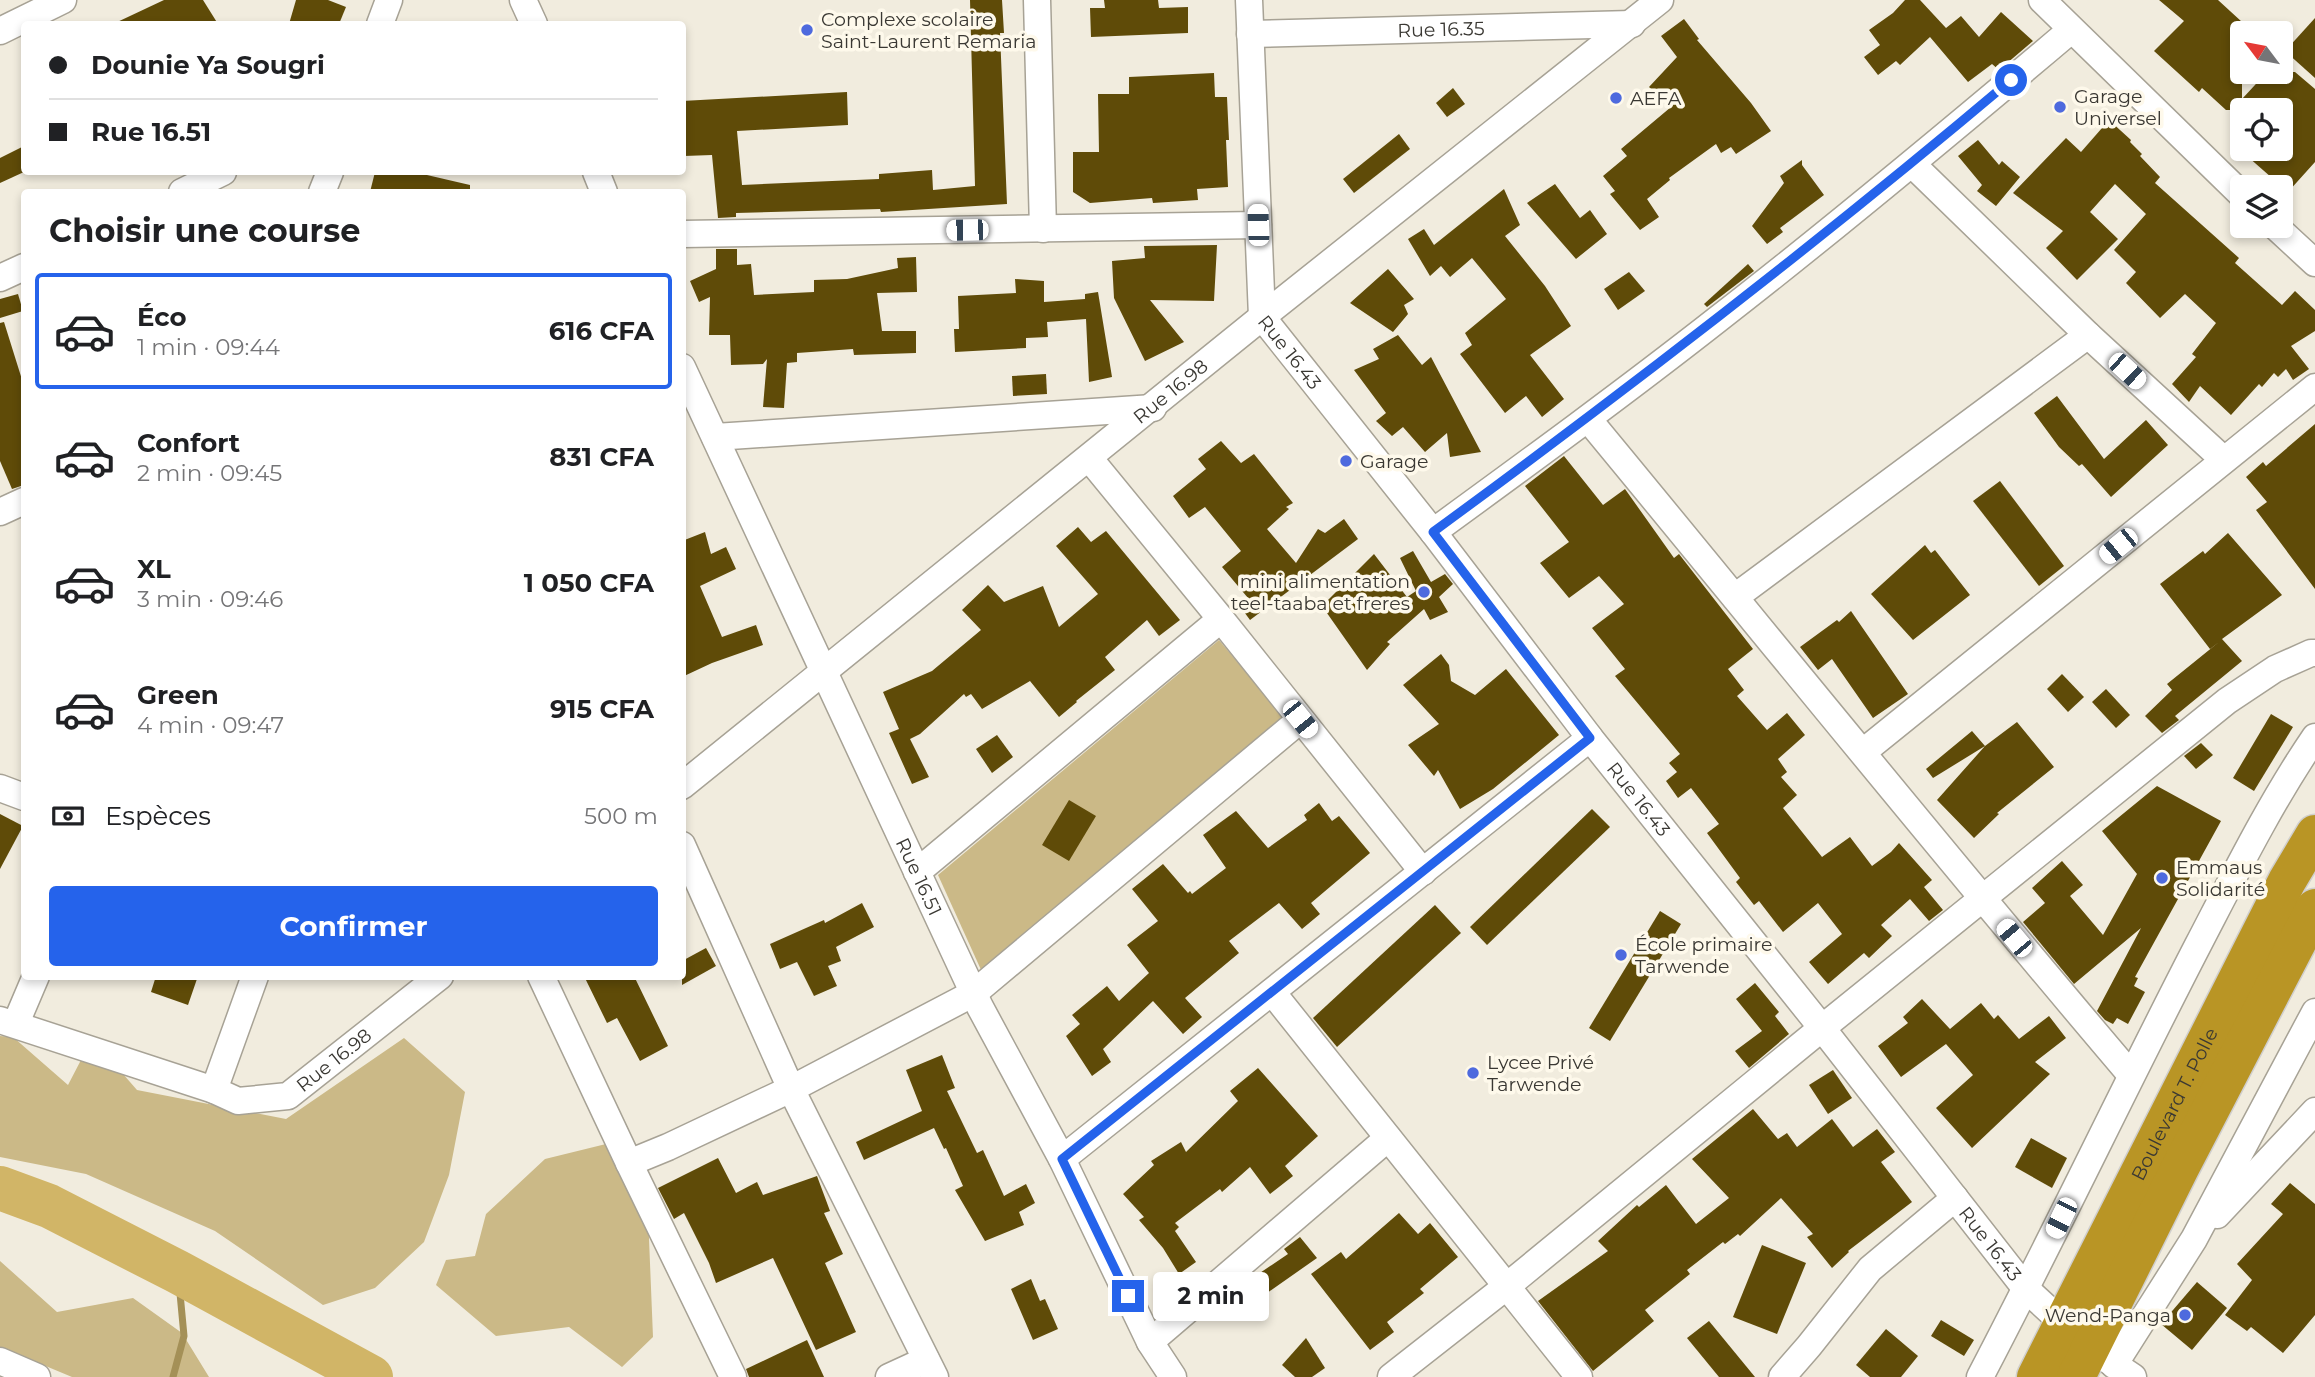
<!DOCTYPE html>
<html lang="fr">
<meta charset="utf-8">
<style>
:root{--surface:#fff;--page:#f6f6f6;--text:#202124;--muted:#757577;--line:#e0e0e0;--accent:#2563eb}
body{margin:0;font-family:Montserrat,sans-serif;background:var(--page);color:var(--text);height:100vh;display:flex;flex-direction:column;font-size:26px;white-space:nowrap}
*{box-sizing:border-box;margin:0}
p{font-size:23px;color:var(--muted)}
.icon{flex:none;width:38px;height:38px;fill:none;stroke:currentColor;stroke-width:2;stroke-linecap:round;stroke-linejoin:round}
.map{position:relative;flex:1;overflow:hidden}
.side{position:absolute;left:21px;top:189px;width:665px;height:791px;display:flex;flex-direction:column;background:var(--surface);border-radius:7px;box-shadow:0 4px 10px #0003}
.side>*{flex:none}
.guide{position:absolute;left:21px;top:21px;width:665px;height:154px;border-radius:7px;box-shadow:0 4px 10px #0003;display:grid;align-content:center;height:154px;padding:0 28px;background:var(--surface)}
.needle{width:46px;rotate:302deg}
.controls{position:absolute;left:2230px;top:21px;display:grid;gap:14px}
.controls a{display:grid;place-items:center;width:63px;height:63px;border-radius:7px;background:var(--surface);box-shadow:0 4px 10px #0003;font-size:35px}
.end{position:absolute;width:32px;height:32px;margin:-16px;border:9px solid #2563eb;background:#fff;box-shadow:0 0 0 4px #fff}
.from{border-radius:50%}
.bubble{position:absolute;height:49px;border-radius:7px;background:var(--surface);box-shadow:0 4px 10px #0003;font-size:23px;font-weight:700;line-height:49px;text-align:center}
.car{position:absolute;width:21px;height:42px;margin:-21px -10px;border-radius:9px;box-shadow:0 0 5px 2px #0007;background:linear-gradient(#fff 24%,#345 0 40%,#fff 0 76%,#345 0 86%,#fff 0)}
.guide b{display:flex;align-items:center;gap:24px;height:66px;font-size:26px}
.guide b+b{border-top:2px solid var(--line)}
.guide i{width:18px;height:18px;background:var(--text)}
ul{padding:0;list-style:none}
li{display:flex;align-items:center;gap:21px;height:116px;margin:0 14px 10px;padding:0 14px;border:4px solid transparent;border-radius:7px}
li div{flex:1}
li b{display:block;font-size:26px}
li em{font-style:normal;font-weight:700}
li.active{border-color:var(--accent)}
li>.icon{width:63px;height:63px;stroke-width:1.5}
h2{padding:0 28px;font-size:32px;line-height:84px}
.pay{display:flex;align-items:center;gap:18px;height:77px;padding:0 28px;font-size:26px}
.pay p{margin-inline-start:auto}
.action{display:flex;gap:14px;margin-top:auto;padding:14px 28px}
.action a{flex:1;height:80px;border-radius:7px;background:var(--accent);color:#fff;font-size:28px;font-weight:700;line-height:80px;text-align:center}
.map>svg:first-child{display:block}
.green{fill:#cbb987}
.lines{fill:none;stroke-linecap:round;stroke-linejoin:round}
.stream{stroke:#a49057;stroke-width:7}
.river{stroke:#d1b567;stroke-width:44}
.building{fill:#5f4b08}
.street-casing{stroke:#a7a295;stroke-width:29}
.highway-casing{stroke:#d0cfce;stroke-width:41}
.street{stroke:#fff;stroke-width:26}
.highway{stroke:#b99525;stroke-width:38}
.route{stroke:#2563eb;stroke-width:9}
.poi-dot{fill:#4e6ade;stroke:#fef9eb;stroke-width:2.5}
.labels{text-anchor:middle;stroke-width:7;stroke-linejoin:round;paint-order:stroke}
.poi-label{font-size:19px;fill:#3a3833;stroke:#fef9eb;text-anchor:start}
.street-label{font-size:19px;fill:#3a3833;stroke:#fef9eb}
</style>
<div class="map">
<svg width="2315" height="1377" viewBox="0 0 2315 1377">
<rect width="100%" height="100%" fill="#f1ecde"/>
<g class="green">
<path d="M1219,640L1284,718L982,972L938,875Z"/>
<path d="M0,1036L13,1037L68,1085L81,1060L123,1074L137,1090L286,1119L404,1038L465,1092L449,1175L424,1242L375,1288L323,1305L215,1231L86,1174L0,1157Z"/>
<path d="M606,1144L648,1214L653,1337L622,1367L569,1327L496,1336L436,1285L446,1260L475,1256L486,1214L545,1159Z"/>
<path d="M0,1261L57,1312L133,1298L182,1333L209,1377H72L0,1347Z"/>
</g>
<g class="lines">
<path class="stream" d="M173,1377L184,1336L178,1272"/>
<path class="river" d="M0,1188L49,1206L178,1272L371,1377"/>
</g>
<g class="building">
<path d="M164,0H203L218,24H113Z"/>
<path d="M296,0H328L346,7L339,24H289Z"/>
<path d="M970,0H1002L1004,33H1000L1007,204L881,212L880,209L736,213V217L718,218L712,155L684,156L682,101L847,92L848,125L737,131L742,185L879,179V174L932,170L933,190L975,186Z"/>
<path d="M1104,0H1158L1159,8L1188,7V33L1091,37L1090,8H1105Z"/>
<path d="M1905,0H1920L1946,28L1961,16L1979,37L2001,12L2033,41L1999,70L1992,64L1968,82L1930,37L1900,65L1896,61L1878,75L1864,57L1880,45L1869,30L1893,13Z"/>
<path d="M2159,0H2218L2242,22V99L2267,72H2295L2315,89V162L2288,192L2239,149H2280V110H2226L2202,88L2199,92L2154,51L2184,21Z"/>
<path d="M2315,18V78L2285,51Z"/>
<path d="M1684,19L1699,39L1697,40L1751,103L1771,131L1736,154L1731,147L1721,153L1716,144L1669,178L1670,180L1647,199L1659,217L1640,230L1610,194L1615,191L1603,176L1627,156L1621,149L1671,107L1649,87L1677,57L1661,36Z"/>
<path d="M1214,73L1215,97H1227L1229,140H1226L1228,187L1197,189L1198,200L1153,203L1152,198L1090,203L1073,192V152H1099L1098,94H1129V77Z"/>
<path d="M1453,88L1465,104L1447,117L1436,103Z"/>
<path d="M2109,120L2131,140L2130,142L2142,154L2140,156L2160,177L2155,183L2239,258L2235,263L2282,305L2295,291L2315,310V331L2291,346L2309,369L2293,380L2286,369L2278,377L2274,373L2262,387L2259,384L2231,415L2200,386L2189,402L2172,384L2196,357L2192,354L2216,323L2185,294L2160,318L2126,283L2136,272L2114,250L2146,214L2115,184L2090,212L2118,239L2077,280L2046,248L2063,231L2013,193L2066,138L2081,152Z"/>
<path d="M1399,134L1410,149L1354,193L1343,179Z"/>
<path d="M1978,140L1999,165L2002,161L2020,177L1996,206L1977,191L1982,185L1958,156Z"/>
<path d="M24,146V172L0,183V158Z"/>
<path d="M1802,160V165L1824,195L1780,228L1783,232L1767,244L1752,226L1784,183L1780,176Z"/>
<path d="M375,172H414L470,185V192H370Z"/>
<path d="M1555,184L1580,218L1590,210L1607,234L1576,259L1527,203Z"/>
<path d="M1504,189L1520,225L1505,236L1545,286L1571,326L1530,355L1564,399L1542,417L1526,396L1505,413L1460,354L1472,345L1465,333L1506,299L1472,258L1450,277L1441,266L1430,276L1408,239L1424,229L1434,245Z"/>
<path d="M1217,245L1214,301L1150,300L1184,342L1145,361L1114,298L1112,261L1145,258L1144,246Z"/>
<path d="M716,249H737V265L751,264L754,295L814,292V280L847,279L898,268L897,258L916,257L917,292L877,293L882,331H916V353L854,355L853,349L797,353V362L787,363L784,408L763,407L767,359L763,364L731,365L730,335H709L710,297L699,302L690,281L716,269Z"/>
<path d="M1748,264L1754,271L1707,307L1704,304Z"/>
<path d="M1388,269L1414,299L1404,305L1408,314L1393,332L1350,303Z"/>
<path d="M1629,272L1645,291L1618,310L1604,289Z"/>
<path d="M1015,279L1044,281V302L1085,299V294L1098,292L1112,377L1089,382L1086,319L1047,322L1048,337L1026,338V348L955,352L954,329H959L958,296L1016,293Z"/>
<path d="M18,294L23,311L0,318V299Z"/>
<path d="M4,322L24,386V485L12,489L0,461V323Z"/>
<path d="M1398,335L1422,365L1431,357L1481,452L1450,457L1447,433L1425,452L1403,427L1392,436L1376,421L1386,413L1354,370L1379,359L1373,349Z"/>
<path d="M1046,374L1047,394L1013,396L1012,376Z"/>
<path d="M2057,396L2104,459L2146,420L2168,445L2111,497L2082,464L2079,466L2059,447L2034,413Z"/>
<path d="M2315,424V589L2256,510L2267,502L2246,477L2263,462L2266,466Z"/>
<path d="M1221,441L1241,463L1254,454L1293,503L1286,507L1289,509L1267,529L1296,563L1318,529L1325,533L1344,519L1358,539L1250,620L1239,605L1248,598L1222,567L1241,551L1205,507L1189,518L1173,496L1206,469L1198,459Z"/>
<path d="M1564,456L1603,505L1625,489L1674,558L1679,554L1753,649L1728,669L1744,690L1737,696L1767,730L1787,713L1805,735L1778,759L1787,772L1781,777L1797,795L1783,808L1822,857L1850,837L1872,866L1891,852L1899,843L1932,880L1924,887L1943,910L1929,921L1910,899L1881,925L1892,936L1869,958L1864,953L1828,984L1809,962L1842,934L1818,903L1783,932L1759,901L1754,905L1736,882L1740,878L1707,833L1719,824L1691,788L1678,798L1666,781L1677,772L1669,763L1680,754L1615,676L1625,669L1592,628L1624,604L1599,576L1569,598L1540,563L1569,542L1525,486Z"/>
<path d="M2000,481L2064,566L2039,586L1973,501Z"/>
<path d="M1078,527L1091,542L1106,531L1180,620L1159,636L1147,620L1105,657L1115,670L1076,701L1077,702L1059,717L1030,681L982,709L971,694L966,697L964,694L920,734L910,739L929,777L912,784L889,733L899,729L883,692L932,671L981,630L962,610L988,585L1004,602L1043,586L1059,627L1098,594L1056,546Z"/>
<path d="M705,532L711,554L726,547L736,569L700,586L722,637L756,625L763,645L712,663L682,677V541Z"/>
<path d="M2228,533L2282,595L2222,639L2242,661L2175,716L2179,720L2162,733L2145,716L2172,690L2167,684L2219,642L2210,649L2160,584L2203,551L2205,554Z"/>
<path d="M1925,545L1931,553L1935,550L1970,595L1913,640L1871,594Z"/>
<path d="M1413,551L1431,582L1445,574L1453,584L1439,597L1448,612L1430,620L1424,609L1387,642L1390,644L1367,670L1322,606L1374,554L1407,597L1416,591L1400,558Z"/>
<path d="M1851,611L1908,694L1873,718L1832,659L1818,670L1800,647L1837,620L1839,622Z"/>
<path d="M1441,654L1449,665L1451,681L1475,695L1506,669L1559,735L1493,789L1460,809L1438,770L1434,776L1408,745L1439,724L1403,685Z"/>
<path d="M2062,674L2084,697L2068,712L2047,689Z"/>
<path d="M2106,689L2130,715L2116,728L2092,702Z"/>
<path d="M2271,714L2293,727L2254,791L2233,778Z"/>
<path d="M2017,722L2054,767L1997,813L1999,814L1974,838L1937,800L1985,746L1933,778L1926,769L1972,731L1985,746Z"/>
<path d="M997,735L1013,757L992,773L976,749Z"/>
<path d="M2201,743L2213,755L2196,769L2184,756Z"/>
<path d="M2157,786L2221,821L2135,977L2138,978L2134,986L2145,992L2128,1024L2117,1018L2113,1024L2105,1020L2097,1011L2141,928L2074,984L2023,922L2045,903L2032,888L2062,861L2083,885L2070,896L2103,935L2137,874L2102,831Z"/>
<path d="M1069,800L1096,816L1069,861L1042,845Z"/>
<path d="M1319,803L1332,821L1339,816L1370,853L1311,903L1320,914L1302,929L1279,903L1229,941L1239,953L1185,998L1202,1017L1183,1034L1153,1001L1103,1049L1111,1062L1092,1076L1066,1036L1080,1024L1072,1015L1107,986L1119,1001L1149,973L1127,945L1158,921L1132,889L1163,864L1188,893L1190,891L1192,894L1226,868L1203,835L1236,811L1268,848L1307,820L1304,815Z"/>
<path d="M1592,809L1610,827L1487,945L1470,927Z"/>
<path d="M0,814L23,826L0,869Z"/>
<path d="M862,903L874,927L836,947L841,961L828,966L837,986L814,996L797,962L780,969L770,944L824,920L825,923Z"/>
<path d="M1435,905L1461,933L1337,1047L1313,1018Z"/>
<path d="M1660,911L1681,924L1610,1041L1589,1028Z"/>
<path d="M706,948L716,966L682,985V961Z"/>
<path d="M156,976H198L188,1005L151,992Z"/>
<path d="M584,976H634L668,1046L640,1061L617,1018L607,1023Z"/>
<path d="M1755,983L1779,1012L1775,1016L1789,1034L1749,1068L1735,1051L1762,1031L1736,999Z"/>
<path d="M1922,999L1950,1029L1981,1003L1994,1019L1998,1015L2019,1039L2049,1016L2066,1038L2035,1062L2050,1074L1972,1148L1936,1108L1973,1075L1946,1044L1901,1077L1878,1046L1908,1023L1903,1017Z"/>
<path d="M942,1055L955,1088L947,1091L977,1153L983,1150L1004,1196L1026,1184L1035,1203L1019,1212L1024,1225L985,1241L955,1190L963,1186L946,1148L944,1149L934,1128L864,1160L856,1142L922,1111L906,1070Z"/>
<path d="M1258,1068L1318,1136L1285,1166L1293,1176L1270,1194L1250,1167L1222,1192L1220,1189L1175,1223L1179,1227L1175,1231L1196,1262L1179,1274L1163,1248L1139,1220L1144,1217L1123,1194L1154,1165L1151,1161L1181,1142L1186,1152L1238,1101L1230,1091Z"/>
<path d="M1833,1070L1852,1098L1828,1114L1809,1085Z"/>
<path d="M1753,1109L1778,1139L1787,1133L1797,1147L1832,1119L1853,1147L1877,1129L1895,1152L1881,1162L1912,1202L1848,1251L1849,1252L1832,1268L1807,1237L1813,1234L1781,1198L1740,1236L1738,1234L1725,1244L1723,1242L1687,1270L1690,1274L1645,1310L1654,1321L1593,1371L1538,1301L1608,1251L1598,1241L1637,1205L1639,1207L1666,1185L1696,1224L1729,1198L1692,1159Z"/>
<path d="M2031,1138L2067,1158L2052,1188L2015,1167Z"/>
<path d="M718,1158L736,1193L757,1182L763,1195L817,1176L830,1211L824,1213L843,1254L825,1263L856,1332L816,1350L773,1258L716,1283L709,1263L684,1213L674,1219L658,1188Z"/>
<path d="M2290,1183L2315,1204V1315L2283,1353L2251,1327L2247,1331L2225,1315L2252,1280L2237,1264L2283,1214L2271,1204Z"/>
<path d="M1399,1213L1418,1234L1430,1223L1458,1257L1420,1289L1424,1293L1387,1322L1394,1332L1370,1350L1311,1274L1341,1252L1346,1259Z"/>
<path d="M1300,1237L1317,1258L1260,1298L1248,1281L1288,1254L1284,1249Z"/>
<path d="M1762,1245L1806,1263L1777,1334L1733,1317Z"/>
<path d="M1031,1279L1040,1301L1045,1299L1058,1329L1033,1340L1011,1289Z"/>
<path d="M2197,1282L2227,1308L2192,1350L2161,1324Z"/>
<path d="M1941,1320L1974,1340L1964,1356L1931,1336Z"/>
<path d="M1709,1321L1755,1377H1719L1687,1338Z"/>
<path d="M1886,1329L1918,1356L1901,1377H1870L1856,1365Z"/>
<path d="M1306,1338L1325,1368L1312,1377H1295L1282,1365Z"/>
<path d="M807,1340L824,1377H749L746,1369Z"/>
</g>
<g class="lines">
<g class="street-casing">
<g id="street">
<path d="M523,0L534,24"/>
<path d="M1037,0L1043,229"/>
<path id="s1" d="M1249,0L1262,317L1433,532L1590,738L1822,1028L2026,1289L2090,1348L2133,1377"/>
<path d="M2042,0L2242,195"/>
<path d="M380,24L389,0"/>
<path d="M0,31L63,0"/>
<path id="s2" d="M1250,34L1632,24"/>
<path d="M1912,164L2088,335L2224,460"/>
<path d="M596,172L604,192"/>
<path d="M182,192L223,172"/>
<path d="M322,192L330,172"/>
<path d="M2275,226L2315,263"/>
<path d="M682,234L1258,225"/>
<path d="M0,278L24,267"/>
<path id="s3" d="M682,367L980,1007L1062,1159L1150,1342L1173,1377"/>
<path d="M1588,419C1769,638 1947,859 2131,1075"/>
<path d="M715,437L1153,408"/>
<path d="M1089,458L1221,619L1423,872"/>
<path d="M0,512L24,501"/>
<path d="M1433,532C1529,462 1625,392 1718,319C1838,226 1955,128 2071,30"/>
<path d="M1735,597L2088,335"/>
<path d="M1863,752L2315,387"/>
<path id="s4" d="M682,786L1262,317L1660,0"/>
<path d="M0,788L24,797"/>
<path d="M682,845L791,1089L935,1377"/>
<path d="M917,872L1221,619"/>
<path d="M541,976L629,1163L733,1377"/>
<path d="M1272,992L1579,1377"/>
<path id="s5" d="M0,1020L214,1090L238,1101L288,1096L440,976"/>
<path d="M16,1023L36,976"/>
<path d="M214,1090L255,976"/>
<path d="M1062,1159L1590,738"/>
<path d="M629,1163L668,1147L791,1089L974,993L1300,720"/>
<path d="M2217,1215L2315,1111"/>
<path d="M1150,1342L1388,1138"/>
<path d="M0,1361L37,1377"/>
<path d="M2114,1365L2194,1239L2315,1012"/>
<path d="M889,1377L926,1360"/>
<path d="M1391,1377L1507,1286L1822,1028L2227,701L2275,669L2311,653H2315"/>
<path d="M1782,1377L1809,1346L1870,1269L1955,1198"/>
<path d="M1980,1377C2055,1234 2124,1088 2198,945C2235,874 2270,803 2315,737"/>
</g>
</g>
<g class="highway-casing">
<g id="highway">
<path id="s6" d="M2036,1377L2287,881L2315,834"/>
<path d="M2076,1377L2180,1168L2315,908"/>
</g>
</g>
<use href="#street" class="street"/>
<use href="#highway" class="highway"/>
</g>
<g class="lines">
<path class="route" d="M1128,1296L1062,1159L1590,738L1433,532C1631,387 1824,238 2011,80"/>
</g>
<g class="poi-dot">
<circle cx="807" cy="30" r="7"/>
<circle cx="1616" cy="98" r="7"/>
<circle cx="2060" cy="107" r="7"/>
<circle cx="1346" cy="461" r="7"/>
<circle cx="1424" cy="592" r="7"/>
<circle cx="2162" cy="878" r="7"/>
<circle cx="1621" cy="955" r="7"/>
<circle cx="1473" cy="1073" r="7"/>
<circle cx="2185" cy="1315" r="7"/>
</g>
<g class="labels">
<g class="poi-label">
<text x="821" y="26">Complexe scolaire<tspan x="821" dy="22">Saint-Laurent Remaria</tspan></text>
<text x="2074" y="103">Garage<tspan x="2074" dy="22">Universel</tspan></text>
<text x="1630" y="105">AEFA</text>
<text x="1360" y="468">Garage</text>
<text x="1410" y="588" text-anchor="end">mini alimentation<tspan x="1410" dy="22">teel-taaba et freres</tspan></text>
<text x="2176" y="874">Emmaus<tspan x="2176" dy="22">Solidarité</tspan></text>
<text x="1635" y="951">École primaire<tspan x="1635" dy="22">Tarwende</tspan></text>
<text x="1487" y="1069">Lycee Privé<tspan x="1487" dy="22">Tarwende</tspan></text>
<text x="2171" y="1322" text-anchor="end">Wend-Panga</text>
</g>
<g class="street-label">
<text dy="7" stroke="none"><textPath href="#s2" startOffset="191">Rue 16.35</textPath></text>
<text dy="7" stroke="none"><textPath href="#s1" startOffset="362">Rue 16.43</textPath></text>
<text dy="7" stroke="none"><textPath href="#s4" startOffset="628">Rue 16.98</textPath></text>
<text dy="7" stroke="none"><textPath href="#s1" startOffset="929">Rue 16.43</textPath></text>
<text dy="7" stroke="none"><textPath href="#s3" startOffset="562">Rue 16.51</textPath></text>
<text dy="7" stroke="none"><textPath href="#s5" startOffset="360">Rue 16.98</textPath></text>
<text dy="7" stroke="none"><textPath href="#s6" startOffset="306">Boulevard T. Polle</textPath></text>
<text dy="7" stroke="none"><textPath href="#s1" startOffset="1496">Rue 16.43</textPath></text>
</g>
</g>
</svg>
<div class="controls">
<a><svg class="needle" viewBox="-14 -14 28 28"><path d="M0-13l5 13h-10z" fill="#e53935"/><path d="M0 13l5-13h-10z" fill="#757577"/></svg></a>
<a><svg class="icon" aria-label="locate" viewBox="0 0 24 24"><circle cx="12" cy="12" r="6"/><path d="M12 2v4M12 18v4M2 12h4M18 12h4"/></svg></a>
<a><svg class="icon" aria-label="layers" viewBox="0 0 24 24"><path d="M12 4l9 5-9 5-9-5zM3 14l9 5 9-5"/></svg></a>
</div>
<i class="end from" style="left:2011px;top:80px"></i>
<i class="end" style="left:1128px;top:1296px"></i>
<div class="bubble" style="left:1153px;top:1272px;width:116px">2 min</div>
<i class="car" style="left:1258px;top:225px;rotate:358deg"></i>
<i class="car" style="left:967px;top:230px;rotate:269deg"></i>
<i class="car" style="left:2127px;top:371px;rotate:133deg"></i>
<i class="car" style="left:2118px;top:546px;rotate:231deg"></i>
<i class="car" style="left:1300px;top:719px;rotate:141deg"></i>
<i class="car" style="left:2014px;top:938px;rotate:320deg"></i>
<i class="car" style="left:2061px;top:1218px;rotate:206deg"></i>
<div class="guide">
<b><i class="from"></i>Dounie Ya Sougri</b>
<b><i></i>Rue 16.51</b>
</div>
<section class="side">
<h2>Choisir une course</h2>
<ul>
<li class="active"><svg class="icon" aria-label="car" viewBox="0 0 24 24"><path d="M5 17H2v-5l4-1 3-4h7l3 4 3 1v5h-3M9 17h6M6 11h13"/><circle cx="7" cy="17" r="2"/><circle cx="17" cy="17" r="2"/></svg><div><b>Éco</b><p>1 min · 09:44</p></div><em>616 CFA</em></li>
<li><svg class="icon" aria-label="car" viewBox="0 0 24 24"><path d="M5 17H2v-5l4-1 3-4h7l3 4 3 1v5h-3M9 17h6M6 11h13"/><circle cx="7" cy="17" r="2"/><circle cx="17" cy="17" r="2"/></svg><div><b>Confort</b><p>2 min · 09:45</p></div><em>831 CFA</em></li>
<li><svg class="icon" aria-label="car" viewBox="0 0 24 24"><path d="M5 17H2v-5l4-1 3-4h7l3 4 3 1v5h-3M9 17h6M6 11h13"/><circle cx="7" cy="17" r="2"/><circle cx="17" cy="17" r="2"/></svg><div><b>XL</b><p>3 min · 09:46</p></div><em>1 050 CFA</em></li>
<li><svg class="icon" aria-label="car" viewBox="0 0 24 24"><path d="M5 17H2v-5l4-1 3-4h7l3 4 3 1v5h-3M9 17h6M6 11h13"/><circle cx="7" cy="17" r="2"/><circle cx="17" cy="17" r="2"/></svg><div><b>Green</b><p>4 min · 09:47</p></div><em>915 CFA</em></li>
</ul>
<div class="pay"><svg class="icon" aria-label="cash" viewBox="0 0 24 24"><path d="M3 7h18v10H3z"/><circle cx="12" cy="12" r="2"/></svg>Espèces<p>500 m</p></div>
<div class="action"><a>Confirmer</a></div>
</section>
</div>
